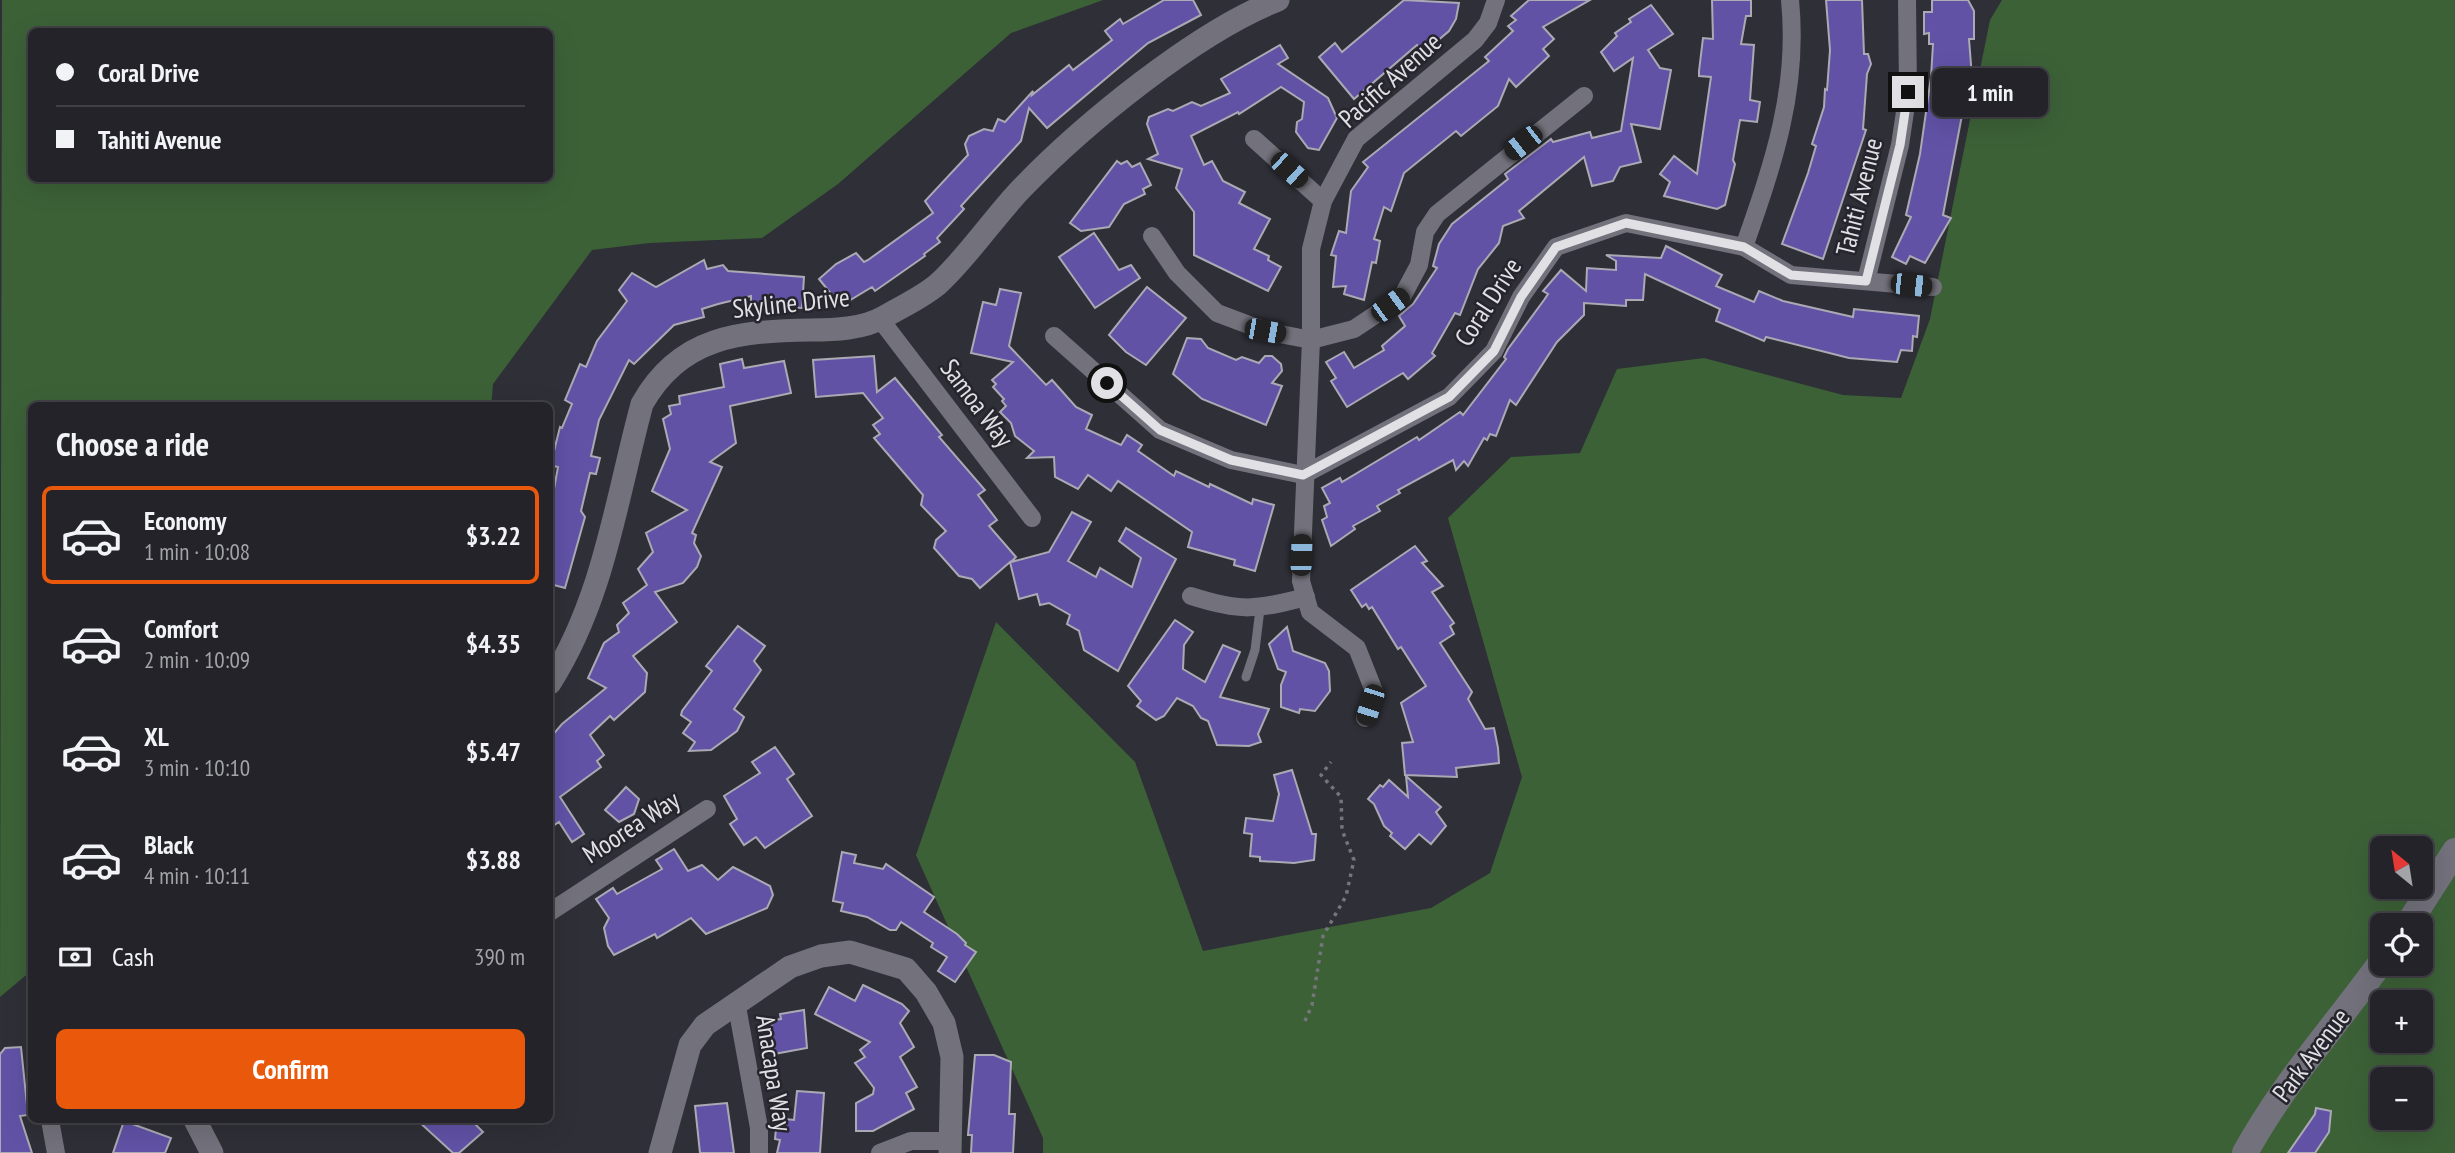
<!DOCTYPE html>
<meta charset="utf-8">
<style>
:root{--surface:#232329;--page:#2f2f35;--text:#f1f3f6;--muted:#a3a4a8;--line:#404046;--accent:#ea580c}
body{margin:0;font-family:"PT Sans Narrow",sans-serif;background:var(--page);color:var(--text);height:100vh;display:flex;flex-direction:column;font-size:26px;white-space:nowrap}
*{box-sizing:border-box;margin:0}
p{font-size:23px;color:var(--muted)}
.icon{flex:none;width:38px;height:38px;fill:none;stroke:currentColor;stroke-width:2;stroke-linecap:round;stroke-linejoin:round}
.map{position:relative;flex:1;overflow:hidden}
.details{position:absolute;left:28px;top:402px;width:525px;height:721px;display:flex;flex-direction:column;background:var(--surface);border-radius:10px;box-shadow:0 7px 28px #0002,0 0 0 2px var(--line)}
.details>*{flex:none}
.banner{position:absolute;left:28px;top:28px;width:525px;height:154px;border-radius:10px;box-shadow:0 7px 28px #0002,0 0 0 2px var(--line);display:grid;align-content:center;height:154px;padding:0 28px;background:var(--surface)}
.needle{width:46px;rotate:330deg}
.fabs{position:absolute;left:2370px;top:836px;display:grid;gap:14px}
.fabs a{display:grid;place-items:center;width:63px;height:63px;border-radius:10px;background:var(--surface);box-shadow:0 7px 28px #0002,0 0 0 2px var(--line);font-size:35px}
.end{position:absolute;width:32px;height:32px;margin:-16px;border:9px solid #e0e0e5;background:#111;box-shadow:0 0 0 4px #111}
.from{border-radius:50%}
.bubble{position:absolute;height:49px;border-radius:10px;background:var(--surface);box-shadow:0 7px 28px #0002,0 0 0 2px var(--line);font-size:23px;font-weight:700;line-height:49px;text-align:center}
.car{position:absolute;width:21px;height:42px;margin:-21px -10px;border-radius:9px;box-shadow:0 0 5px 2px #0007;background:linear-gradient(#222 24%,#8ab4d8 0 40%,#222 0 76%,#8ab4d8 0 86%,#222 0)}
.banner b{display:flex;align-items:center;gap:24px;height:66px;font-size:26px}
.banner b+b{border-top:2px solid var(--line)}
.banner i{width:18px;height:18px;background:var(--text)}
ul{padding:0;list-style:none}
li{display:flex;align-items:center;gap:21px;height:98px;margin:0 14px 10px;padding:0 14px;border:4px solid transparent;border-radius:10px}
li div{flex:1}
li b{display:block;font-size:26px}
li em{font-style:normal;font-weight:700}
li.selected{border-color:var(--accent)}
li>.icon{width:63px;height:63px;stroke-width:1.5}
h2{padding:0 28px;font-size:32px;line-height:84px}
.pay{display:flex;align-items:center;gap:18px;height:77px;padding:0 28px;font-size:26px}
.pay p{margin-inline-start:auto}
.cta{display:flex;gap:14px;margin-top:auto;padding:14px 28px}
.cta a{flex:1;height:80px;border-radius:10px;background:var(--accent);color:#fff;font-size:28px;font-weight:700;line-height:80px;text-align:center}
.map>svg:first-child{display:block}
.green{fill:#3c6137;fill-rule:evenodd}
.building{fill:#6152a6;stroke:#abaab4;stroke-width:2}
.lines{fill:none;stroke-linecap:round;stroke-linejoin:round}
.path{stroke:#75757c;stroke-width:3.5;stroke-dasharray:3.5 5;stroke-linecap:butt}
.service{stroke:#73727c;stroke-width:9}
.minor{stroke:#73727c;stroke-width:18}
.tertiary{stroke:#73727c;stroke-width:23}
.secondary{stroke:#73727c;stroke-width:26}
.route{stroke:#e0e0e5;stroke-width:9}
.labels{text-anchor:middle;stroke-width:5;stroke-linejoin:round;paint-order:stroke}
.street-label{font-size:26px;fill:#e0e0e5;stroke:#26252d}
</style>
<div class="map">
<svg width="2455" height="1153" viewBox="0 0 2455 1153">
<rect width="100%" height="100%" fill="#2f2f37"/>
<g class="green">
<path d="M2,0H1103L1011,33L838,184L762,238L649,243L592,250L493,384L491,406H32L31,971L0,997ZM32,32H550V178H32Z"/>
<path d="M2002,0H2455V1153H1043V1138L916,855L996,622L1135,762L1203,951L1431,908L1490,873L1522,777L1448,518L1511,457L1580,453L1617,369L1704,358L1843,395L1901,398L1930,319L1990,20ZM2382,849H2420V887H2382ZM2382,926H2420V964H2382ZM2382,1003H2420V1041H2382ZM2382,1080H2420V1118H2382Z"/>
</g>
<g class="building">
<path d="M1164,0H1193L1201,15L1148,43L1047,128L1029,108L1021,141L961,206L964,209L937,238L940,242L924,254L925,256L875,291L872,287L842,305L832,295L819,279L836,264L856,253L864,262L868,260L933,213L925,201L968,155L965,144L969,136L984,129L993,131L998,119L1005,122L1033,91L1032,95L1069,65L1073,70L1112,40L1105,31L1120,19L1123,24Z"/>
<path d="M1404,0L1459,3L1456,19L1449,31L1423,53L1417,45L1354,99L1319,57L1335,43L1342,52Z"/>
<path d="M1529,0H1590L1543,27L1554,39L1543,49L1549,56L1516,87L1509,79L1498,106L1461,136L1456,131L1404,173L1391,211L1384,207L1374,239L1380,241L1376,263L1372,262L1364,300L1344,294L1346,286L1333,287L1336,256L1331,255L1339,231L1346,233L1351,191L1368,167L1363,162L1489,61L1485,57L1513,31L1508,26L1516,20L1511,16Z"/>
<path d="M1712,0H1751V16H1746L1741,44L1754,45L1750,100L1760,102L1757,122L1740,120L1733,160L1735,164L1725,205L1717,209L1664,196L1670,182L1660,174L1674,156L1697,174L1711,77L1699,76V71L1703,38L1713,39Z"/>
<path d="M1826,0H1862L1864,54H1868L1871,64L1867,74L1863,129L1866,130L1823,259L1782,244L1808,173L1816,146L1812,144L1824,107L1825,89L1827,90L1830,50Z"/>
<path d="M1932,0H1968L1974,11V39H1969L1972,77L1968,107L1963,110L1943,215L1951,218L1925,263L1910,256L1906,264L1892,257L1911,217L1906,215L1920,154L1931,77L1933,44H1929V33L1924,34V12H1932Z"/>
<path d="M1651,5L1673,34L1648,50L1660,68L1671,70L1660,129L1631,124L1641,162L1620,167L1613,181L1592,186L1584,157L1519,211L1524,218L1503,226L1499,243L1478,269L1460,315L1455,313L1432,353L1435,356L1408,379L1403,373L1347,407L1331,381L1336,378L1326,362L1344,352L1354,368L1384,350L1382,346L1405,326L1399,316L1413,304L1437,268L1433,266L1439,244L1452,224L1508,179L1505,174L1551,139L1553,142L1590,132L1592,138L1621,131L1633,58L1614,71L1601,52L1617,36L1615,33L1631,22L1629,19Z"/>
<path d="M1280,45L1288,58L1278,64L1328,98L1337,118L1319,150L1308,148L1296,132L1297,122L1302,119L1304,102L1281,87L1239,114L1238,112L1191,136L1204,165L1212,161L1223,181L1245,192L1239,203L1270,219L1254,249L1269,256L1268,260L1281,267L1268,291L1194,255V212L1176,188L1182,169L1148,159L1158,154L1147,124L1149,117L1168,109L1173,111L1192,102L1201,106L1230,93L1221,79Z"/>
<path d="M1117,161L1121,164L1127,161L1132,167L1140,163L1151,185L1143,189L1145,194L1124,204L1109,227L1081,231L1070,223Z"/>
<path d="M1094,233L1119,270L1131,265L1140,278L1095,308L1059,257Z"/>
<path d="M1666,246L1722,275L1716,286L1754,302L1759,291L1783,301L1853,317L1854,309L1919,316L1917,337L1913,336L1912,351L1901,350L1897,362L1849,358L1766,337L1764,341L1716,321L1720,309L1645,274L1643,300H1626V306L1584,303V315L1557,342L1516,405L1510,400L1496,436L1490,434L1487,440L1484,438L1468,466L1464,461L1456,470L1453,460L1398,490L1400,493L1377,506L1380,511L1353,526L1355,529L1331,546L1322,520L1327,517L1324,506L1330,503L1322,488L1340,478L1342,482L1417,437L1419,440L1460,412L1463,415L1506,359L1504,357L1508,349L1544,300L1548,294L1543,291L1561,270L1586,291L1587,268L1616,270V261L1606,255L1661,258Z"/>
<path d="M704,260L707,269L723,265L728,271L804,277L802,308L751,305V296L718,304L702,309L704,317L674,325L634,364L629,360L599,420L591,456L600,458L596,474L590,473L581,511L585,517L565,588L550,584V511L558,467L553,466L554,451L560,427L562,428L572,404L565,400L580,364L586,367L597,341L627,301L619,290L632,273L656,287Z"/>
<path d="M1147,287L1186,318L1146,365L1126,352L1109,335Z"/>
<path d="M1000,289L1021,293L1009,346L1046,385L1052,380L1076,407L1092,415L1086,429L1121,445L1127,435L1142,445L1138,451L1174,476L1176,471L1209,487L1210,484L1252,504L1253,499L1274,505L1255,571L1234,565L1235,560L1188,547L1192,532L1118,481L1111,491L1088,475L1078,489L1055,477L1054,457L1027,458L1034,451L1015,436L1011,423L1000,412L1006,406L1002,401L1004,399L993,387L996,384L992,380L1013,362L971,353L983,302L996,305Z"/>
<path d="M1187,338L1201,339L1208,348L1236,360L1242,357L1259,363L1265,356H1272L1281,364L1282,371L1272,383L1282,386L1266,425L1202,399L1173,374Z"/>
<path d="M874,356L877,392L895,378L942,435L939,437L985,490L978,495L997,520L989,526L1016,557L1011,562L1049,552L1072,512L1091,522L1068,561L1096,577L1100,568L1132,587L1141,558L1119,541L1126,528L1176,559L1118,671L1084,650L1079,631L1067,624L1070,615L1049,603L1040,605L1037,594L1019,599L1010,562L980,588L972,579L959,576L934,548L936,540L946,531L921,505L923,495L874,438L880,434L873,425L883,418L863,393L816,397L813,360Z"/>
<path d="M742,359L744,368L784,361L791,393L730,406L736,443L710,462L722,467L692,533L696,535L694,543L701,556L697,567L683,583L655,592L677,622L633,656L647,673L645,692L614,720L610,716L590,735L604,755L597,761L601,767L560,797L584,834L572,842L559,822L550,828V738L562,724L606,688L588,678L604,643L619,632L617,625L629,613L623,603L647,585L638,569L653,552L646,533L687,510L652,491L670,449L663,419L671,414L669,406L680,404L679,396L724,387L720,364Z"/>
<path d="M1415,546L1427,561L1422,563L1443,586L1432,592L1454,623L1450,626L1454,634L1440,643L1472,692L1468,699L1485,729L1494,728L1498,748L1499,763L1456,768L1457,777L1405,775L1402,743L1413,742L1401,703L1426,686L1401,647L1398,649L1372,607L1369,609L1366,604L1362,607L1351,590Z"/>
<path d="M1175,620L1193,632L1184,645L1183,669L1205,682L1223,645L1240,652L1220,697L1269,709L1258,734L1261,742L1249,746L1217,745L1208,721L1201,718L1193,706L1177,698L1164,716L1156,720L1137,706L1141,701L1128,686Z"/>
<path d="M738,626L765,646L754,661L761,670L734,709L744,717L737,731L711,750L689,751L695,742L683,733L691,722L681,715L682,711L712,671L706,666Z"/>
<path d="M1287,627L1293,651L1325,663L1329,671L1330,691L1315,711L1300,709L1299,713L1281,707V685L1286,672L1278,669L1269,644Z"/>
<path d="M775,747L794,774L787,779L812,816L765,848L756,837L744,845L730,824L737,819L724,796L760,773L752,762Z"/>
<path d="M1292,770L1312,834H1316L1314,860L1294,863L1260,861V857L1250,856L1252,834L1244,833L1246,818L1273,821L1279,794L1274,775Z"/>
<path d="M1406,776L1441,807L1436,812L1446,826L1431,844L1419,834L1405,849L1390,836L1392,833L1384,826L1374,804L1368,799L1380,785L1383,787L1389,780L1408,797Z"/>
<path d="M626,787L639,799L634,814L619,822L605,810Z"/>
<path d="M674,849L688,871L702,865L718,880L733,867L770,886L773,895L767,908L706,934L691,918L657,938L655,934L614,955L608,946L604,928L609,918L596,899L613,888L617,894L662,869L656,860Z"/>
<path d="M842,852L856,855L854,863L883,869L886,864L934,897L924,912L957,934L966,943L965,945L976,952L955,982L938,971L947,957L931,947L933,943L901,922L896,930H890L867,917L841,911L843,903L833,901Z"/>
<path d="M863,985L902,1004L909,1011L900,1023L914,1047L900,1057L917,1087L906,1093L914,1109L873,1131H856V1103L873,1094L874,1088L855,1063L865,1057L860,1050L870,1042L815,1014L829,987L855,1001Z"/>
<path d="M804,1010L807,1048L774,1054L771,1020L781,1019L780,1014Z"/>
<path d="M21,1047L28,1115L20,1116L32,1153H0V1054L5,1048Z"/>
<path d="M975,1055H994L1011,1062L1009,1114H1015L1013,1153H971L972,1135H968Z"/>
<path d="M797,1091L824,1093L820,1153H777L780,1140L775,1139L777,1118L794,1120Z"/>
<path d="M727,1103L734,1153H700L695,1106Z"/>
<path d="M2316,1108L2331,1111L2329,1132L2315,1153H2288L2315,1114Z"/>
<path d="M417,1120H471L483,1132L459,1153H453Z"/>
<path d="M124,1121L171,1138L165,1153H113Z"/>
</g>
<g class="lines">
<path class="path" d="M1305,1021L1312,1005L1323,936L1346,896L1354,860L1342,830L1341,797L1321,775L1331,762"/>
<path class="service" d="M1246,677L1255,650L1260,609"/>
<g class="minor">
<path d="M1254,139L1323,201"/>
<path d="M1152,236L1177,273L1217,313L1265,331L1311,340L1354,329L1402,297L1419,265L1425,232L1437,214L1584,96"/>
<path d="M1744,247C1773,164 1799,90 1790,0"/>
<path d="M1866,281L1900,145L1908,92L1907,0"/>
<path d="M880,319L1032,518"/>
<path d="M1054,336L1160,430L1231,460L1303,475L1449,397L1494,351L1521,297L1556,247L1626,223L1744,247L1791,275L1933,287"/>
<path d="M1191,596C1241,612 1256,610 1306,597"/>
<path d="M1365,718L1374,691L1357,648L1310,612L1301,581L1311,340V249L1323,201L1356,139L1475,40L1488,23L1496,0"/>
<path d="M550,912L707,809"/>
<path d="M736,1001L759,1128V1153"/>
<path d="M50,1120L56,1153"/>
<path d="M880,1153L911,1141H950"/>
</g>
<g class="tertiary">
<path d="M550,683C604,598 616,500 642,404C680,336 740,331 811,330C834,330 863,329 884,317C901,307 923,297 938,284C966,259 995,216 1022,188C1084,124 1196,32 1278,0"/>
<path d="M195,1120L212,1153"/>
<path d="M660,1153L690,1045L705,1025L790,967L821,956L850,952L906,969L926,992L944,1023L952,1057L950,1153"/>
</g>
<g class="secondary">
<path d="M2407,926L2455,851"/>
<path d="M2245,1153C2283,1083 2336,1025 2382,961"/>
</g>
</g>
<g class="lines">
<path class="route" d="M1107,383L1160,430L1231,460L1303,475L1449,397L1494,351L1521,297L1556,247L1626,223L1744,247L1791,275L1866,281L1900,145L1908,92"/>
</g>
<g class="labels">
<g class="street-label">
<text transform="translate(1390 80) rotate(-42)" y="9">Pacific Avenue</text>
<text transform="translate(1859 197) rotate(-76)" y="9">Tahiti Avenue</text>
<text transform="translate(1488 302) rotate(-57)" y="9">Coral Drive</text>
<text transform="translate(791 303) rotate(-6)" y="9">Skyline Drive</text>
<text transform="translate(977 403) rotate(53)" y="9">Samoa Way</text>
<text transform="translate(631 827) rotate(-33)" y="9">Moorea Way</text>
<text transform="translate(2311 1055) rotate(-53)" y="9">Park Avenue</text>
<text transform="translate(774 1073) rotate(81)" y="9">Anacapa Way</text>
</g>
</g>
</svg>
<div class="fabs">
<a><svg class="needle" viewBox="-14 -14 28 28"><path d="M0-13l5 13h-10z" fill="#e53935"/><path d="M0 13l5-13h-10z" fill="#a3a4a8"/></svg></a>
<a><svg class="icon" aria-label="locate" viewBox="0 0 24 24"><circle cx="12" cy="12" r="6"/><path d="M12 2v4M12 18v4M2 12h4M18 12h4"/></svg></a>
<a>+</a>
<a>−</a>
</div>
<i class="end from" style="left:1107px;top:383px"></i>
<i class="end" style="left:1908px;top:92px"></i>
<div class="bubble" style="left:1932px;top:68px;width:116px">1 min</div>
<i class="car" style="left:1523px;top:143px;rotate:232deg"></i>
<i class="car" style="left:1289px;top:170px;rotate:132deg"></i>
<i class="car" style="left:1911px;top:285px;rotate:96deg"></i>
<i class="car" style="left:1390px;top:305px;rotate:54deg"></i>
<i class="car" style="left:1265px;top:331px;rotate:100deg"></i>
<i class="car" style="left:1301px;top:555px;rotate:2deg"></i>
<i class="car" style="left:1370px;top:705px;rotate:198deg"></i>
<div class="banner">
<b><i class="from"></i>Coral Drive</b>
<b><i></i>Tahiti Avenue</b>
</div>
<section class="details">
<h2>Choose a ride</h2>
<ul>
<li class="selected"><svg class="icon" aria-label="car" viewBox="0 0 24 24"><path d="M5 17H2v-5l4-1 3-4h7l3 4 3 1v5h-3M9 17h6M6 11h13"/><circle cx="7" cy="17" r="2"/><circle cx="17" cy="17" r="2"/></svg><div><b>Economy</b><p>1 min · 10:08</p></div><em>$3.22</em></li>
<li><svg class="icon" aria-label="car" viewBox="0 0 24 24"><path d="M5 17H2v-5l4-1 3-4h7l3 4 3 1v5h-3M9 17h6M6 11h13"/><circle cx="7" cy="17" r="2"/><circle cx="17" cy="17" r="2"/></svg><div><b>Comfort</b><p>2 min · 10:09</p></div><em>$4.35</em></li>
<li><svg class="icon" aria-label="car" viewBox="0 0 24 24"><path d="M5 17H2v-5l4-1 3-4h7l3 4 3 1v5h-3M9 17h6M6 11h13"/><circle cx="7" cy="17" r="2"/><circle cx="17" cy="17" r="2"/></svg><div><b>XL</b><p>3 min · 10:10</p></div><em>$5.47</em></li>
<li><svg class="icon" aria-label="car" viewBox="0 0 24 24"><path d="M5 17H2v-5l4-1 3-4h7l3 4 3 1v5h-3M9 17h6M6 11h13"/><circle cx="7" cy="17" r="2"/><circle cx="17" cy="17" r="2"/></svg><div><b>Black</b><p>4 min · 10:11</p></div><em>$3.88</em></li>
</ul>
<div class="pay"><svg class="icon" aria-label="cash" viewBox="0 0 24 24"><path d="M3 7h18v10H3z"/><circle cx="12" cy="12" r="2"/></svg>Cash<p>390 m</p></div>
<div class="cta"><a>Confirm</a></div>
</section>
</div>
